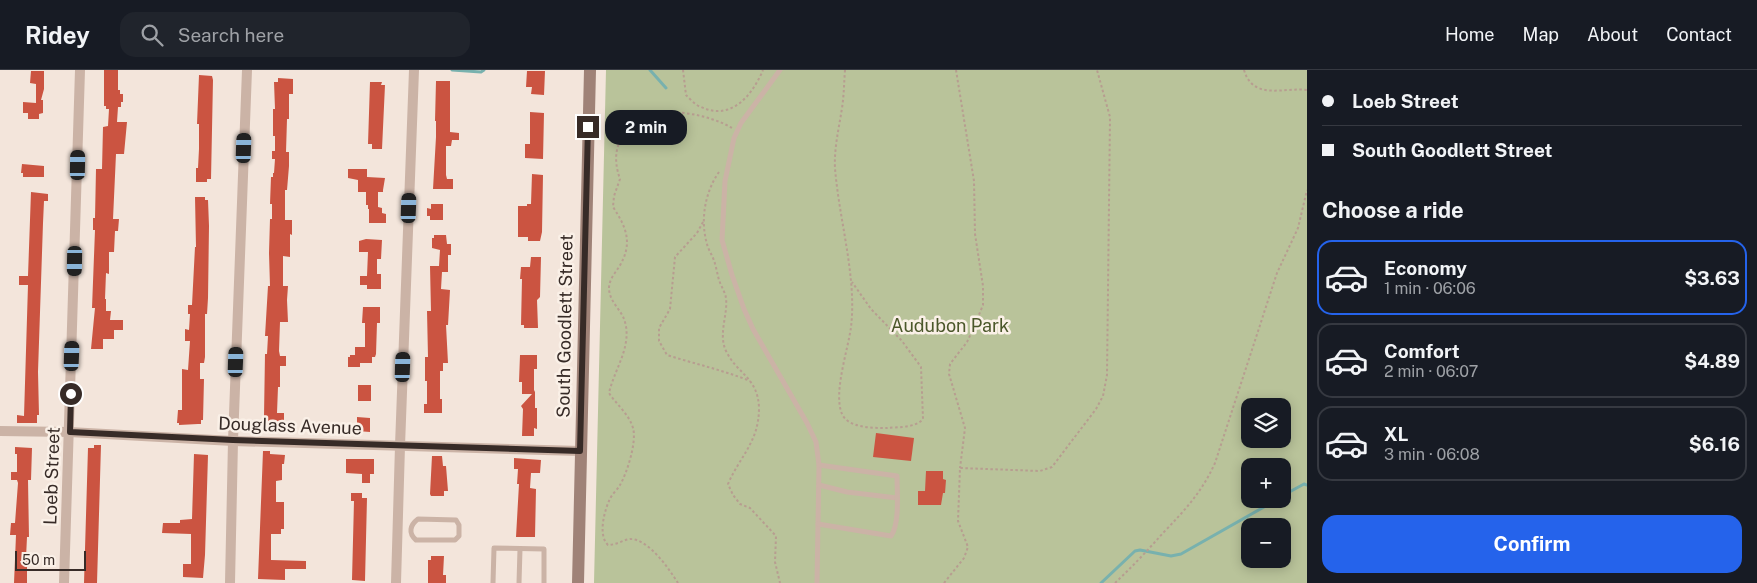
<!DOCTYPE html>
<meta charset="utf-8">
<style>
:root{--surface:#171b24;--page:#20242c;--text:#f1f3f6;--muted:#9ea1a6;--line:#363941;--accent:#2563eb}
body{margin:0;font-family:"Public Sans",sans-serif;background:var(--page);color:var(--text);height:100vh;display:flex;flex-direction:column;font-size:19px;white-space:nowrap}
*{box-sizing:border-box;margin:0}
p{font-size:16px;color:var(--muted)}
.icon{flex:none;width:28px;height:28px;fill:none;stroke:currentColor;stroke-width:2;stroke-linecap:round;stroke-linejoin:round}
.map{position:relative;flex:1;overflow:hidden}
.sheet{display:flex;flex-direction:column;background:var(--surface);width:450px}
.sheet>*{flex:none}
.top-card{display:grid;align-content:center;height:110px;padding:0 15px;background:var(--surface)}
.controls{position:absolute;left:1241px;top:328px;display:grid;gap:10px}
.controls a{display:grid;place-items:center;width:50px;height:50px;border-radius:10px;background:var(--surface);box-shadow:0 2px 12px #0003;font-size:25px}
.scale{position:absolute;left:15px;bottom:12px;width:71px;box-sizing:border-box;padding-left:5px;border:2px solid #372b27;border-top:0;font-size:14px;line-height:18px;white-space:nowrap;color:#372b27;-webkit-text-stroke:4px #faf0e7;paint-order:stroke}
.end{position:absolute;width:22px;height:22px;margin:-11px;border:6px solid #372b27;background:#fff;box-shadow:0 0 0 2px #fff}
.from{border-radius:50%}
.bubble{position:absolute;height:35px;border-radius:15px;background:var(--surface);box-shadow:0 2px 12px #0003;font-size:16px;font-weight:700;line-height:35px;text-align:center}
.car{position:absolute;width:15px;height:30px;margin:-15px -8px;border-radius:6px;box-shadow:0 0 4px 1px #0007;background:linear-gradient(#222 24%,#8ab4d8 0 40%,#222 0 76%,#8ab4d8 0 86%,#222 0)}
.top-card b{display:flex;align-items:center;gap:18px;height:48px;font-size:19px}
.top-card b+b{border-top:1px solid var(--line)}
.top-card i{width:12px;height:12px;background:var(--text)}
ul{padding:0;list-style:none}
li{display:flex;align-items:center;gap:15px;height:75px;margin:0 10px 8px;padding:0 5px;border:2px solid var(--line);border-radius:15px}
li div{flex:1}
li b{display:block;font-size:19px}
li em{font-style:normal;font-weight:700}
li.current{border-color:var(--accent)}
li>.icon{width:45px;height:45px;stroke-width:1.5}
h2{padding:0 15px;font-size:22px;line-height:60px}
.action{display:flex;gap:10px;margin-top:auto;padding:10px 15px}
.action a{flex:1;height:58px;border-radius:15px;background:var(--accent);color:#fff;font-size:20px;font-weight:700;line-height:58px;text-align:center}
header{display:flex;align-items:center;gap:30px;box-sizing:border-box;height:70px;padding:0 25px;background:var(--surface);border-bottom:1px solid var(--line)}
header strong{font-size:24px}
nav{display:flex;gap:28px;margin-inline-start:auto;font-size:18px}
.search{width:350px;height:45px;background:var(--page);display:flex;align-items:center;gap:12px;box-sizing:border-box;padding:0 18px;border-radius:15px;color:var(--muted);font-size:19px}
main{display:flex;flex:1;min-height:0}
.map>svg:first-child{display:block}
.green{fill:#b9c39a;fill-rule:evenodd}
.lines{fill:none;stroke-linecap:round;stroke-linejoin:round}
.stream{stroke:#78b1ae;stroke-width:3}
.building{fill:#cb5441}
.path{stroke:#b79d90;stroke-width:2;stroke-dasharray:2.5 2.5;stroke-linecap:butt}
.lane{stroke:#cbb3a6;stroke-width:5}
.street{stroke:#cbb3a6;stroke-width:10}
.secondary{stroke:#9f8277;stroke-width:12}
.route{stroke:#372b27;stroke-width:6}
.labels{text-anchor:middle;stroke-width:5;stroke-linejoin:round;paint-order:stroke}
.street-label{font-size:18px;fill:#372b27;stroke:#faf0e7}
.park-label{font-size:18px;fill:#4b572a;stroke:#faf0e7}
</style>
<header>
<strong>Ridey</strong>
<div class="search"><svg class="icon" aria-label="search" viewBox="0 0 24 24"><circle cx="10" cy="10" r="6"/><path d="M15 15l6 6"/></svg>Search here</div>
<nav><a>Home</a><a>Map</a><a>About</a><a>Contact</a></nav>
</header>
<main>
<div class="map">
<svg width="1307" height="513" viewBox="0 0 1307 513">
<rect width="100%" height="100%" fill="#f3e5db"/>
<path class="green" d="M606,0H1307V513H594ZM1250,336H1282V369H1250ZM1250,396H1282V429H1250ZM1250,456H1282V489H1250Z"/>
<g class="lines">
<g class="stream">
<path d="M452,0L481,2L484,0"/>
<path d="M650,0L666,18"/>
<path d="M1282,426L1304,414L1307,415"/>
<path d="M1101,513L1135,481L1140,480L1171,486L1181,484L1278,429"/>
</g>
</g>
<g class="building">
<path d="M104,0H118V20H120V24H123V32H121V37H118L117,52H127L124,84H116L113,149H119L118,161H115L114,182H109V204L106,203L105,229H106V241H111L110,250H123V260H114V269H103V279H91L94,248L95,238H92L95,160H93V148H95L96,99H102L103,57L108,56L109,39H106V36H104Z"/>
<path d="M31,1H44V19L41,30H43V43L39,44V49H28V43H23V32L36,33V14L30,13Z"/>
<path d="M527,1H545L544,25L531,24L532,17H526Z"/>
<path d="M199,5L212,6L213,10L211,109H207V112H196V98H198L199,79V54H197Z"/>
<path d="M278,8L293,9V24H289V49H287L286,82H289V96L287,120H285V150H292V165L290,164V187L283,186V216H288L287,230L288,252H280L279,281L280,286H286V296H280V317H278L277,343H284V358L263,357V346H264L265,284H267L268,266H265L268,216H270L269,183L270,149H272V134H270L271,107H273V103H274L275,89H272V81H275V66H273V39H275L274,12H278Z"/>
<path d="M436,11H450V62L459,63V70H452L451,76H446V105L447,109H453V119H433L436,67V51H435Z"/>
<path d="M370,12H382L381,15H385L382,79H372V74H368Z"/>
<path d="M530,42L544,43L543,89L525,88V74H530Z"/>
<path d="M22,94L44,96V107H23V103H21Z"/>
<path d="M348,99H367V107L385,108L383,120V122H378V137L382,138V143L386,144V153H369V139H368V135H366V122H358V110L348,108Z"/>
<path d="M532,104L543,105L542,162L540,171H528V167H518V136H527V134H531Z"/>
<path d="M31,122L48,124V131H44L43,153L38,302L39,345H37V353H17V345L24,346L28,215H19V206H28Z"/>
<path d="M195,127H205V130H208L209,156L208,228L207,244H205V287L204,293H200V309H204L203,350H201V354H198L179,355V353H177L178,340H182V299L188,300L190,271H185V259L189,260L190,244H188V235H192L195,177H196Z"/>
<path d="M431,134H443V150H430V146H427V138L431,139Z"/>
<path d="M434,165H446L447,174H451V185H448V202H442L441,219L450,220L448,255H446L448,293H443V301H440V329H442V343H424V334H427V311H425V287H428L427,241H431L430,196H439L440,180L432,178V168H434Z"/>
<path d="M366,169L382,170L381,189H377V204H381V219H367V215H360V206H367L368,182H359V171Z"/>
<path d="M531,187H541L540,227L537,230L538,258H524V255H521L522,209H520L521,197H530Z"/>
<path d="M363,237H380V253H377L376,284L375,287H372V293H360V297H348V287H350V285H355V277H365V253H362Z"/>
<path d="M520,285H537V299H534V322L535,320V338H537V359L534,358V366H522L523,339L521,336L532,324H522V312H519Z"/>
<rect x="358" y="315" width="13" height="16"/>
<path d="M357,347L370,348V362L357,361Z"/>
<path d="M876,363L914,368L911,391L873,387Z"/>
<path d="M94,375H101L97,513H84L88,378H94Z"/>
<path d="M15,377L32,378L31,410H28L29,467H27L26,488L27,491V513H14L16,465H10L11,453H15L18,413L17,410H11V402H17V384H15Z"/>
<path d="M263,381H270V384L285,385L284,394H282V410L276,411V432H284V459H281V464H271V490L306,491V499H285V510L258,509Z"/>
<path d="M194,384L208,385L205,485L203,508L183,507V494H191V464L162,463L163,453H180V450L192,449Z"/>
<path d="M432,386H442L443,396H446L448,421H444V426H431L430,424Z"/>
<path d="M514,388L541,390L540,403H531L530,418L536,419L535,467H516L519,414H517L518,399H514Z"/>
<path d="M346,389H374V404H370V413H362V404L346,403Z"/>
<path d="M926,401H943V409L946,410L945,423H943L941,435H918V421H925Z"/>
<path d="M351,423H362V428H367L365,511L352,510L354,431H351Z"/>
<path d="M431,486H444L443,505H446V513H428V490H431Z"/>
</g>
<g class="lines">
<g class="path">
<path d="M683,0L686,25C690,29 695,35 701,37C731,51 752,26 763,0"/>
<path d="M845,0C844,13 844,25 842,38C839,58 834,78 835,98C839,150 857,207 851,257C848,280 833,323 842,344C848,358 873,358 887,358C897,357 916,358 923,349L921,297L902,271L871,239L852,212"/>
<path d="M956,0L974,111L975,164L983,216V235L974,257L967,272L950,294L949,304L965,358L960,398"/>
<path d="M1244,0C1253,31 1284,17 1307,20"/>
<path d="M719,102C705,122 700,150 707,174C708,179 711,183 713,188C716,195 717,203 719,210C721,216 725,222 726,228C728,245 718,264 726,281C737,304 758,307 759,338C759,372 740,386 728,414L733,425L740,434L750,438L776,466L775,492L780,513"/>
<path d="M703,152L697,163L675,187L670,239L659,258V271L667,285C695,294 723,300 750,311"/>
<path d="M678,513C669,499 649,469 630,469C623,470 616,475 608,475C598,466 604,442 609,431C611,425 617,420 620,415C627,403 637,372 633,358C629,344 616,334 609,323C614,300 632,277 625,252C622,240 609,232 609,218C609,210 615,203 619,197C633,174 627,158 613,137L614,126L620,109C613,89 615,72 630,57C634,53 638,48 642,47C668,37 708,44 732,58"/>
<path d="M944,513L964,488L968,477L958,451L960,398L1040,401L1052,397L1096,339L1103,326L1107,305L1110,47L1097,0"/>
<path d="M1115,513C1132,497 1148,480 1163,463C1185,440 1202,422 1215,393L1277,203L1298,158L1307,120"/>
</g>
<g class="lane">
<path d="M780,0L741,53L734,68L725,111L722,170L732,205L744,239L753,259L807,353L816,372L819,395L817,513"/>
<path d="M819,415L847,422L897,428"/>
<path d="M418,449L456,450L459,455V466L455,470H416C408,463 410,455 418,449Z"/>
<path d="M818,454L891,466C900,454 897,421 897,406L819,395"/>
<path d="M493,513L494,478L544,479V513"/>
<path d="M519,513L520,479"/>
</g>
<g class="street">
<path d="M0,361L69,362L233,371L580,381"/>
<path d="M64,513L80,0"/>
<path d="M230,513L233,371L247,0"/>
<path d="M396,513L400,376L414,0"/>
</g>
<path class="secondary" d="M578,513L590,0"/>
</g>
<g class="lines">
<path class="route" d="M71,324L70,362L233,370L580,381L588,57"/>
</g>
<g class="labels">
<g class="street-label">
<text transform="translate(565 256) rotate(-89)" y="6">South Goodlett Street</text>
<text transform="translate(290 356) rotate(2)" y="6">Douglass Avenue</text>
<text transform="translate(52 406) rotate(-88)" y="6">Loeb Street</text>
</g>
<g class="park-label">
<text x="950" y="262">Audubon Park</text>
</g>
</g>
</svg>
<div class="controls">
<a><svg class="icon" aria-label="layers" viewBox="0 0 24 24"><path d="M12 4l9 5-9 5-9-5zM3 14l9 5 9-5"/></svg></a>
<a>+</a>
<a>−</a>
</div>
<div class="scale">50 m</div>
<i class="end from" style="left:71px;top:324px"></i>
<i class="end" style="left:588px;top:57px"></i>
<div class="bubble" style="left:605px;top:40px;width:82px">2 min</div>
<i class="car" style="left:244px;top:78px;rotate:2deg"></i>
<i class="car" style="left:78px;top:95px;rotate:1deg"></i>
<i class="car" style="left:409px;top:138px;rotate:2deg"></i>
<i class="car" style="left:75px;top:191px;rotate:181deg"></i>
<i class="car" style="left:72px;top:286px;rotate:2deg"></i>
<i class="car" style="left:236px;top:292px;rotate:2deg"></i>
<i class="car" style="left:403px;top:297px;rotate:2deg"></i>
</div>
<section class="sheet">
<div class="top-card">
<b><i class="from"></i>Loeb Street</b>
<b><i></i>South Goodlett Street</b>
</div>
<h2>Choose a ride</h2>
<ul>
<li class="current"><svg class="icon" aria-label="car" viewBox="0 0 24 24"><path d="M5 17H2v-5l4-1 3-4h7l3 4 3 1v5h-3M9 17h6M6 11h13"/><circle cx="7" cy="17" r="2"/><circle cx="17" cy="17" r="2"/></svg><div><b>Economy</b><p>1 min · 06:06</p></div><em>$3.63</em></li>
<li><svg class="icon" aria-label="car" viewBox="0 0 24 24"><path d="M5 17H2v-5l4-1 3-4h7l3 4 3 1v5h-3M9 17h6M6 11h13"/><circle cx="7" cy="17" r="2"/><circle cx="17" cy="17" r="2"/></svg><div><b>Comfort</b><p>2 min · 06:07</p></div><em>$4.89</em></li>
<li><svg class="icon" aria-label="car" viewBox="0 0 24 24"><path d="M5 17H2v-5l4-1 3-4h7l3 4 3 1v5h-3M9 17h6M6 11h13"/><circle cx="7" cy="17" r="2"/><circle cx="17" cy="17" r="2"/></svg><div><b>XL</b><p>3 min · 06:08</p></div><em>$6.16</em></li>
</ul>
<div class="action"><a>Confirm</a></div>
</section>
</main>
